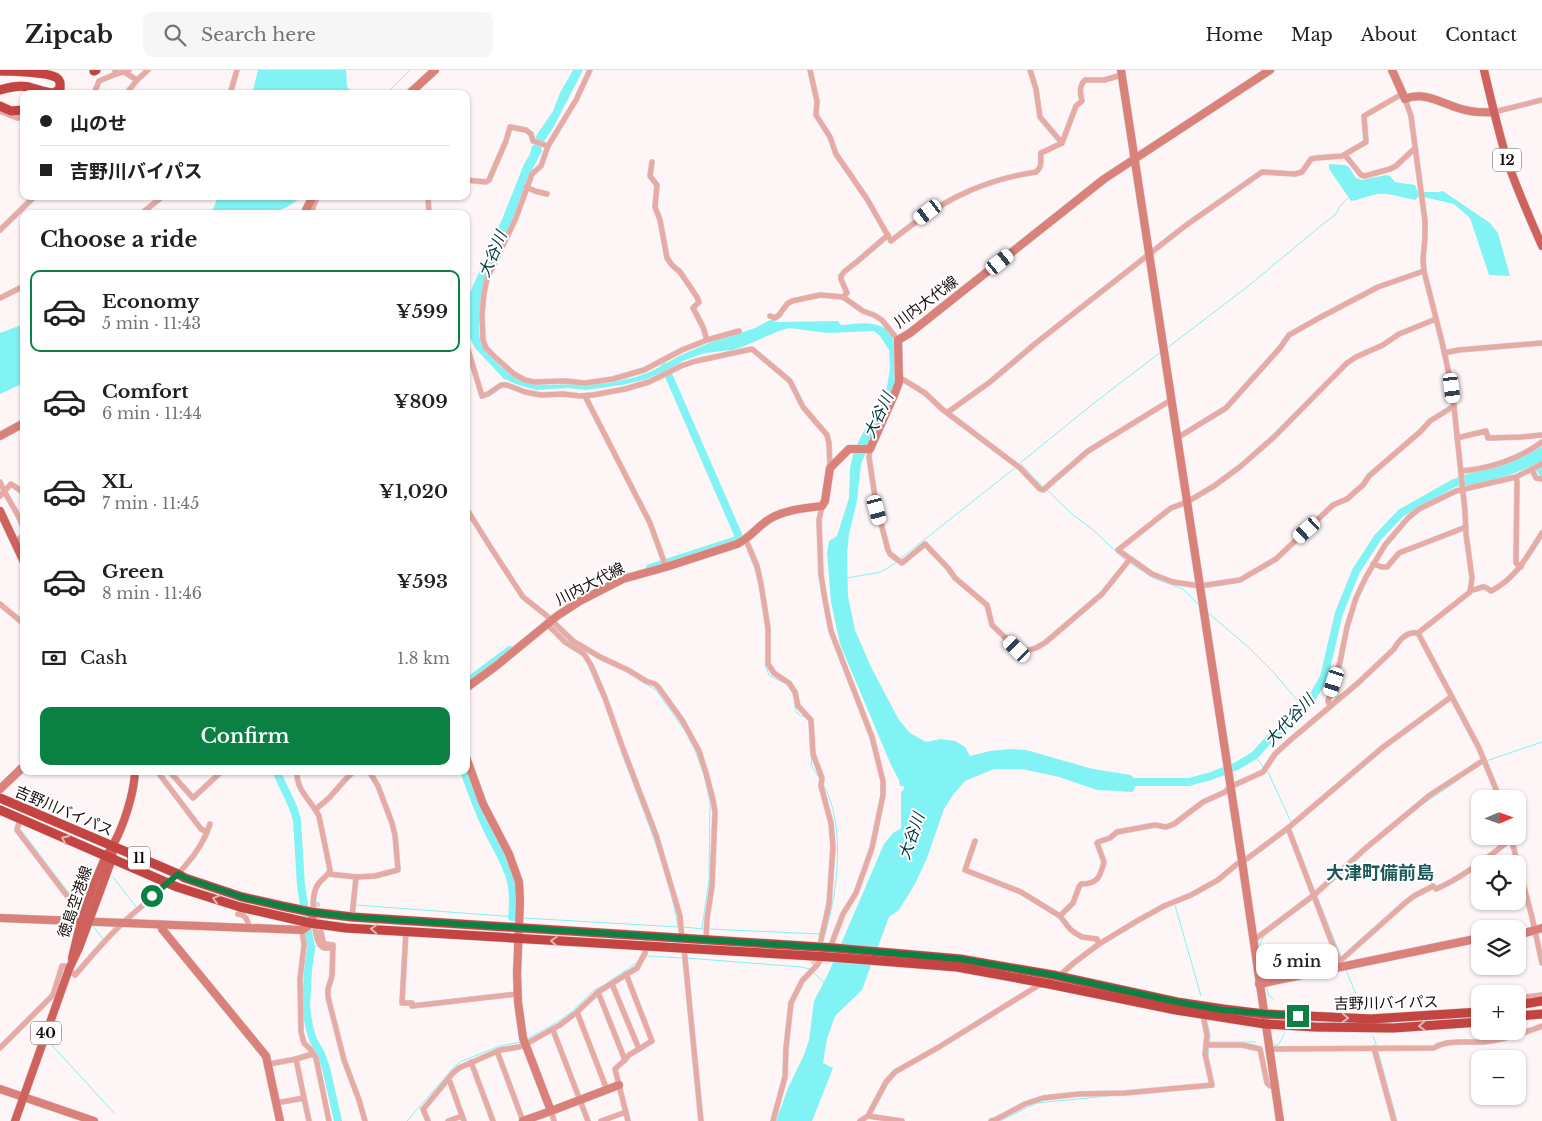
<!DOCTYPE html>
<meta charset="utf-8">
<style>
:root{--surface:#fff;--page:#f6f6f6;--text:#202124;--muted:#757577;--line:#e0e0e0;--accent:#0b8043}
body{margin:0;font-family:"Libre Baskerville","Noto Sans JP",serif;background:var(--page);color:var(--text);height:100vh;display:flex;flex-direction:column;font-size:19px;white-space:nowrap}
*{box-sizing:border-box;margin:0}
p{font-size:16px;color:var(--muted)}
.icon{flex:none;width:28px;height:28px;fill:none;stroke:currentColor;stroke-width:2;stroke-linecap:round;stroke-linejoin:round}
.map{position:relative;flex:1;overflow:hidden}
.drawer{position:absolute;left:20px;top:140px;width:450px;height:565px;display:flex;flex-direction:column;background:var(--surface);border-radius:10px;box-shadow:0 1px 4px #0004}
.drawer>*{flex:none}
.guide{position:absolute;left:20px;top:20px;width:450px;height:110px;border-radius:10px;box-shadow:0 1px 4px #0004;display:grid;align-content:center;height:110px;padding:0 20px;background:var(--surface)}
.needle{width:32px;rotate:88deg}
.tools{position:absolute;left:1471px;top:720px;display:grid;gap:10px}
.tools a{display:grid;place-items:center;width:55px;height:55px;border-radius:10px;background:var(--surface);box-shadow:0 1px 4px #0004;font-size:25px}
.end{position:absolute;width:22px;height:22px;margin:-11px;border:6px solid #0b8043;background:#fff;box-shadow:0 0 0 2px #fff}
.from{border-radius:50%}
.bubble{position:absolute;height:35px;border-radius:10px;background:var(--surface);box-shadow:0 1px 4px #0004;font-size:16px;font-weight:600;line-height:35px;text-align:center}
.car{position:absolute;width:15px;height:30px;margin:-15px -8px;border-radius:6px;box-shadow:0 0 4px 1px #0007;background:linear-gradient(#fff 24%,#345 0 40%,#fff 0 76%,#345 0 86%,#fff 0)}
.guide b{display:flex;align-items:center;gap:18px;height:48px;font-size:19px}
.guide b+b{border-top:1px solid var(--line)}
.guide i{width:12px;height:12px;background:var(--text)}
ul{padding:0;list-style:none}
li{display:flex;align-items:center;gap:15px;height:82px;margin:0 10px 8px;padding:0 10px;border:2px solid transparent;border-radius:10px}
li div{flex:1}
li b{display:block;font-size:19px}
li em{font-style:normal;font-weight:600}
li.active{border-color:var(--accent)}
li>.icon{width:45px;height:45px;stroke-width:1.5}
h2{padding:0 20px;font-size:22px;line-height:60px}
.pay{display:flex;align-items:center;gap:12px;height:55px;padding:0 20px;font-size:19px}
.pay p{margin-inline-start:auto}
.cta{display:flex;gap:10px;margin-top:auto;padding:10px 20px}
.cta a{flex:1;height:58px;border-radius:10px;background:var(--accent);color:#fff;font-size:20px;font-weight:600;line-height:58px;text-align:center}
header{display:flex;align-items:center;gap:30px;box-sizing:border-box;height:70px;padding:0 25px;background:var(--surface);border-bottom:1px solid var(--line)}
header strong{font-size:24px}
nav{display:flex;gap:28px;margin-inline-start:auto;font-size:18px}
.search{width:350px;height:45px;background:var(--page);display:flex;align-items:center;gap:12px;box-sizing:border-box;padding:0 18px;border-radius:10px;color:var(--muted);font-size:19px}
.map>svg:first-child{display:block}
.water{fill:#82f3f4}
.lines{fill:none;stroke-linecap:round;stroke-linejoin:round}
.stream{stroke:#82f3f4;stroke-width:1}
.river{stroke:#82f3f4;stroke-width:8}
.street-tunnel{stroke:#dbd3d3;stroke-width:5;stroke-dasharray:5 2.5;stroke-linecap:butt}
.street-casing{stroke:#d9d0d0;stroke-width:6}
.secondary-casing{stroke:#d9d0d0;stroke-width:9}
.primary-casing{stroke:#d9d0d0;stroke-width:9}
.highway-casing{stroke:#d9d0d0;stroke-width:10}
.street{stroke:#e7aaa4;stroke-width:5}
.secondary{stroke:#da817a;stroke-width:8}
.primary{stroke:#cf625c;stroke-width:8}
.highway{stroke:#c44441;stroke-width:9}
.oneway{stroke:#e7b4b3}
.route{stroke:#0b8043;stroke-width:6}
.labels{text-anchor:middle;stroke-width:4;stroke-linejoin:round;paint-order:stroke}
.shield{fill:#fff;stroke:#5c5454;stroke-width:1}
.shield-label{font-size:14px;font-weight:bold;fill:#160b0a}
.street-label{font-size:15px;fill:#160b0a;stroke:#fff}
.water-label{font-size:16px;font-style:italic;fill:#013a3b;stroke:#fff}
.quarter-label{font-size:18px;font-weight:bold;fill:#1e595a;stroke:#fff}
</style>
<header>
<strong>Zipcab</strong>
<div class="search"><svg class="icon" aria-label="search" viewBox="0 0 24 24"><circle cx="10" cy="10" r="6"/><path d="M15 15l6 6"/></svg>Search here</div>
<nav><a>Home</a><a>Map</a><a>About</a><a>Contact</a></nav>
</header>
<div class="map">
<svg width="1542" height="1051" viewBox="0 0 1542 1051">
<rect width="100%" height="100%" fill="#fef6f6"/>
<g class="water">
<path d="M258,0H346L347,17L353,24H252Z"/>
<path d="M573,0H583L553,58L541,76L542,81L527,109L515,145L484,211L481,228L479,257L480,270L482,276L500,296L515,306L546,315L610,313L636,307L652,301L681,285L709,273L755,258L772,249H774L775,252L838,251L841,255C851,255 862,252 872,254C895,257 895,273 896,292C896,301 896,310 894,319L861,394L857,431L849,464L847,485L848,526L855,560L871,597L899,650L910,663L926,672L941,669L955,671L965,677L970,686L990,681L1009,679L1026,680L1093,699L1131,705L1137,712L1133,722L1097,720L1059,707L1022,699H994L965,711L953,725L944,739L927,788L915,814L899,840L889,847L862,920L835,946L827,969L823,993L833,998L812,1051H776L788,1018L804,985L809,970L814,931L828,904L884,774L893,763L901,758V722L904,719V716H900L899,710L891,695L840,574L831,532L827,483L829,471L837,466L849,428L850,398L853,385L860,368L886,322L890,299L889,280L880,266L874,261L828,263L789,258L779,261L742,277L732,280L705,283L685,290L665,301L647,309L622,315L586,320L567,318L536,320L518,315L505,309H504L475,278L468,264L469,225L503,147L524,94L530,84L532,76L535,74L536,66L553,41L560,23Z"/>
<path d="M1329,94L1345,95L1349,97L1356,108L1362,110L1386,105L1390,106L1395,112L1415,115L1418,122H1438L1443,121L1490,153L1498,163L1510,206L1489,205L1470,148L1454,134L1419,126L1415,130C1403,128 1391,123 1378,124C1369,125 1360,130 1351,131L1329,99Z"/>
<path d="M218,126H304L287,137L270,144H206L213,139Z"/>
<path d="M24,254V313L0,324V263Z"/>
<path d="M1542,376V391C1516,404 1488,414 1458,416L1457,407C1487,399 1515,391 1542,376Z"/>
</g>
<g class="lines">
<g class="stream">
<path d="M386,24L410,0"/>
<path d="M1167,278L1247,217L1323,154L1336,144L1341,135L1348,128"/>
<path d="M1019,394L1094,333L1161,282"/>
<path d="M1021,394L1044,418"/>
<path d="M1047,420L1073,445L1091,458L1126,491"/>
<path d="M750,487L756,502"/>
<path d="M900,489L1016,397"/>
<path d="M1130,493L1153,508L1183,519L1200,536"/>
<path d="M847,508L881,502L897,492"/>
<path d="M1207,542L1247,576L1274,603L1304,638"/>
<path d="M588,595L599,621"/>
<path d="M765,595L769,605L784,613"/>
<path d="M639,610L656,620L685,661"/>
<path d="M794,630C796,642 794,643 805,647"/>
<path d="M688,667L695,680L704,705L710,732L709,810L702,858"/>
<path d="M621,681C642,738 668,797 678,857"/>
<path d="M811,685L812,697L820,709"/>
<path d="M1255,685L1263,697"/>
<path d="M1486,691L1542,672"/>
<path d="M1266,700L1268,702L1291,752"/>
<path d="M823,714C846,753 838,822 825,864"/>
<path d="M7,718L25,701"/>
<path d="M1426,732L1460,709"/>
<path d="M21,760L81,839"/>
<path d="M1297,775L1315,822"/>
<path d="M113,807L136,837"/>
<path d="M356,835L516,847"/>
<path d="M1175,835L1201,926"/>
<path d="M523,848L679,857"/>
<path d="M1286,849L1313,829"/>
<path d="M93,856L103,869"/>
<path d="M683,857L704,859"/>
<path d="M708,859L821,864"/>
<path d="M311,879L318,875"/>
<path d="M647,886L683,888"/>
<path d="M1341,887L1317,826L1367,780"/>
<path d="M687,888L801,897L810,899"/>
<path d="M1346,900L1363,941"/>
<path d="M813,902L825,913"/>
<path d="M1264,910L1262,901L1265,898L1260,873L1265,865"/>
<path d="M1266,916L1269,926L1274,929"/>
<path d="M1208,955L1210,965V973"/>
<path d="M1373,966L1377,977"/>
<path d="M527,969L554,954L570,943L594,920L604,915L638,892"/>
<path d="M1212,972H1256"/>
<path d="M51,974L114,1043"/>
<path d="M1274,975H1278L1285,963"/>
<path d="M1378,981L1397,1051"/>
<path d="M1208,988L1209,977"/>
<path d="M1197,1019L1214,1017"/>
<path d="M407,1051L455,996L462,991L500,976L521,972"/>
<path d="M1000,1051L1037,1033L1108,1026"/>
</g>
<g class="river">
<path d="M1535,391L1542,402"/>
<path d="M650,498L740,469L665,297"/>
<path d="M466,613L510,580"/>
<path d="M276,701L293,737L297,750L301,816L311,879L308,900L306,937L309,956L313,970L321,984L326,998L338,1051"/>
<path d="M464,701C471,721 478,740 487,759C504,793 517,807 512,847"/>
<path d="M1127,712H1189L1211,706L1237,696L1255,685L1271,667L1299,643L1311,630L1324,607L1339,543L1356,501L1378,467L1401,443L1454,413L1467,410"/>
</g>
<g class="street-tunnel">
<path d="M317,832L321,862"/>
<path d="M813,894L821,870"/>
</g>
<g class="street-casing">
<g id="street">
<path d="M115,0L116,4L129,0"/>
<path d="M590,0L576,30L548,76L541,96L532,104L516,148L487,209L484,223L482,245L483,270L486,278L496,288L514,304L525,310L534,312L565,311L585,313L613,309L644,300L682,280L707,270"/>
<path d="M810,0L817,31L816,45L830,67L836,84L867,129L891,171C937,134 976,111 1036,102C1043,96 1040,92 1041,83L1062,73L1076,36L1082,31C1080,23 1079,16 1085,10H1104L1122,5"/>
<path d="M1030,0L1036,19L1040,47L1062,73"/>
<path d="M124,2L137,10"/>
<path d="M94,24L99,11L116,4"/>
<path d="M126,24L137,10L148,0"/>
<path d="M230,24L237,0"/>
<path d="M1405,29L1411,46L1425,151V168L1423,189L1424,201L1442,272L1452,318L1465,441L1466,464L1472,508L1470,522L1418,563L1479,678L1500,729"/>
<path d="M0,41L17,48H24"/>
<path d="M1494,42L1542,30"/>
<path d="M1345,85L1361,105L1365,106L1390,99L1396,96L1415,78"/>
<path d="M652,92L650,106L657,115L655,137L660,150L667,188L672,195L680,202L697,227L699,232L693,238L703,257L707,270L739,261"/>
<path d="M466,110L486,112L489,110L506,71L510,57L526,60L531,64L533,71L548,76"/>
<path d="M526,117L535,121L547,124"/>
<path d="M428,126L429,144"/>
<path d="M141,144L163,126"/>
<path d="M312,144L313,137L318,126"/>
<path d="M0,160L35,126"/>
<path d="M843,227L847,223L841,209V206L844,202L859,190L888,165"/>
<path d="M0,228L24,216"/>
<path d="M770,246L775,248L779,245L787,234L792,231L820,225L843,227L863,241L874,245L882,250L898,270"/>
<path d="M1436,249L1399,264L1383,275L1356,287L1347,293L1275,366L1241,396L1214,416L1187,432L1171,438L1118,480L1152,504L1173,512L1200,516L1240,510L1276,489L1333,435L1347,429L1363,415L1369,406L1421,361L1430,351L1454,336"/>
<path d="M466,273L482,326L488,324L501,315H507L525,322L541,325L563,324L580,326L593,325L625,319L649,312L681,296L696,291L752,279L790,311L803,337L827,365L829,373L830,398"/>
<path d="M1444,283L1459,280L1542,273"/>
<path d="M899,307L925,323L942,339L1020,398L1040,419L1043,420L1088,381L1171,330"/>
<path d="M585,326L650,453L666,497"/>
<path d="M948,342L990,312L1036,273L1185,156L1262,102L1295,104L1302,102L1311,89L1316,88L1342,86L1366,72L1364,46L1402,24"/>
<path d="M1177,368L1226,338L1280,278L1289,265L1319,248L1378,217L1424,201"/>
<path d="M1457,368L1486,361L1488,368L1522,367L1542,365"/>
<path d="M870,379L869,387L876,434L888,480L890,484L902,493L925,474L948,498L955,508L987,535L992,555L1017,579C1028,583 1037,578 1046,572L1102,524L1130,489"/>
<path d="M1532,400L1536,408L1542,409"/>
<path d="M1461,401C1489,399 1519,389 1542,372"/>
<path d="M1516,407L1517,412L1516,493L1521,497"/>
<path d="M0,412C6,428 23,448 24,464L15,473"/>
<path d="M0,426L11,414L24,423"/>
<path d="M822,436L819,450L821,505L825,530L831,561L872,667L883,711V725L872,778L856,823L843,844L830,878"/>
<path d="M466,438L491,478L523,527L547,546L573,571L600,587L628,600L646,611L655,614L659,618L682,650L699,681L706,703L713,730L715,742L712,816L707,849L706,870"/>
<path d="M746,470L757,496L761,514L768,558V594L774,603L789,613L795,622L798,636L811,650L813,684L822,708L821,716L831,753L833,777L829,834L821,870"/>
<path d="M1373,494L1382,497H1387L1399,483L1466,457"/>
<path d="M1472,520C1482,519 1481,513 1491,521L1493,520C1517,507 1528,485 1542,463"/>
<path d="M0,534L24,554"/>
<path d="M548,555L565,572L584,584L591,595L605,628L622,676L656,765L680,846L682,869"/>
<path d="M1330,636L1328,631L1340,592L1347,557L1356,528L1366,507L1385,475L1408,448L1419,439L1456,421L1516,407L1542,394"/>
<path d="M157,701L201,759L207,762"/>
<path d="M169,701L193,728L222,701"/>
<path d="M297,701C296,721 311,730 319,746L330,800C328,806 323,808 319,813C313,820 313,833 313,843"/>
<path d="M316,739L329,728L344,711L354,701"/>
<path d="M20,749L17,760L77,839L76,850"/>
<path d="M1288,758L1340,894"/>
<path d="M1511,768L1532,847L1542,893"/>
<path d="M975,771L965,800L1021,822L1060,846L1070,859L1075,863L1082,867L1097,869L1099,874"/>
<path d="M329,804L356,807L352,847"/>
<path d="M356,807L375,806L398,800L395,765L392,753L378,716L369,701"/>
<path d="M238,844L243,845C247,849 249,852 248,858"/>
<path d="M1060,846L1073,833L1079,817L1081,814C1097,814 1100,808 1104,792L1097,773L1098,772L1110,768L1117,762L1155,755L1166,757L1174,754L1203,732L1225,722L1230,717L1263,702L1275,684L1288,672L1358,613L1394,579C1399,570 1407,561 1418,563"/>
<path d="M314,853C316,859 316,875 324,878C325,878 331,878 333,878"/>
<path d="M302,860L304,875L300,909L301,962L304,973L311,980L316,988L329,1051"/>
<path d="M406,861L402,933H412V936L517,924"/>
<path d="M321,862L323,871L325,874L333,875L332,906L328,919V927L344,990L359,1030L365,1051"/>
<path d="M1254,870L1314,825L1366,778L1430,725L1484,690"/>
<path d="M684,878L701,1051"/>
<path d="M1340,891L1405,833L1414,826L1433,816L1436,819C1462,808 1489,787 1511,769"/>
<path d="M612,914L639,979"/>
<path d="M598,922L625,990L615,999L628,1051"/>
<path d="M1518,928L1542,925"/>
<path d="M577,942L607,1020"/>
<path d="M553,960L588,1051"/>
<path d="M1206,974L1210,975H1242L1260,979L1267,1013L1270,1016L1274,1015"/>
<path d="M0,978L53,925L62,896H65L75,905C91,887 107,867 125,851C155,823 197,796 210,754"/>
<path d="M1374,978L1394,1051"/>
<path d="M1269,979L1434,978C1447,969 1468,973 1484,972C1504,970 1524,963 1542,956"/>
<path d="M497,981L523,1051"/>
<path d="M296,989L313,984"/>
<path d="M625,990L629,985L652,971L626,904"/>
<path d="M471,992L493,1051"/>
<path d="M269,994L296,989L304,1028"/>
<path d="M448,1011L450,1012L464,1051"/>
<path d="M276,1033L304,1028L309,1051"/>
<path d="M551,1041L554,1051"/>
<path d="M868,1046L902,1051"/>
<path d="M428,1051L423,1039L425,1037L453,1003L459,998L500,980L519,977L526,974L560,955L577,942L598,922L637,898L645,883V876"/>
<path d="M448,1051L462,1046"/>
<path d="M601,1051L626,1042"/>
<path d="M773,1051L785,1007L786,978L791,933L802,911L818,894L822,887"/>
<path d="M860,1051L868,1046L886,1012L895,1002L939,977L1039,915L1049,914L1053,905H1060L1075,892L1099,874L1137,851L1164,836L1191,825L1218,810L1237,794L1248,788L1288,758L1382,678L1451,627"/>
<path d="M991,1051L995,1050L1025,1034L1043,1028L1079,1024L1125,1023L1212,1015L1205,984L1207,965L1203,945"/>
</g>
</g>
<g class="secondary-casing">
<g id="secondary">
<path d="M1121,0L1242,791L1280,1051"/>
<path d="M1392,0L1405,29C1424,21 1441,33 1458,38C1470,42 1482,43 1494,42"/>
<path d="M409,24L435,0"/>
<path d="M304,144L313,126"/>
<path d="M0,366L24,353"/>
<path d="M466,618L496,596L557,546L580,531L623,509L666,497L737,474C750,468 756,458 768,450C783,440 805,438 822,436L825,431L830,398L849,379H870L895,323L899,312L898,270L910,263L1104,109L1270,0"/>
<path d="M466,687L483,734L509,784L519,812L520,831L517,903L518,932L523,968L551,1041L523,1051"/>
<path d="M0,719L24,696"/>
<path d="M0,848L302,860C309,857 313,850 313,843"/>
<path d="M161,855L162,859L266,986L280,1051"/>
<path d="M1518,865L1542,858"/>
<path d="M1259,914L1480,868"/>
<path d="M0,1019L94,1051"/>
<path d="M551,1041L619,1015"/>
</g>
</g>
<g class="primary-casing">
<g id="primary">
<path d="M1484,0C1491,30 1498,60 1507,90C1517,120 1530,148 1542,176"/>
<path d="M0,441L24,492"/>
<path d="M72,888C79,855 91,819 105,788C107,784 111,780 113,775C124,755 134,724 135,701"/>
<path d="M15,1051L69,899L79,878L112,789L113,777"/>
</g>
</g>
<g class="highway-casing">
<g id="highway">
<path d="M0,1C11,1 49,2 57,8C61,11 60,14 60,19L54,23C45,23 37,19 29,17C19,15 10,17 0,20"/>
<path d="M94,1L96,0"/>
<path d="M0,36L11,41L24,40"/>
<path d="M0,728L178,804L185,808L242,827L282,836L311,842L352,847L834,878L960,889L1053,905L1177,932L1223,939L1264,944L1371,949L1480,942"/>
<path d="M0,740L177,817L240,837L310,853L346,858L830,887L957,897L1049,914L1176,940L1265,954L1315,957L1393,958L1480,952"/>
<path d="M1518,935L1542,931"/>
<path d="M1518,946L1542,944"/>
</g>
</g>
<use href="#street" class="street"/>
<use href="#secondary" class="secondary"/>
<use href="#primary" class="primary"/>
<use href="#highway" class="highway"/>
</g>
<defs><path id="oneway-chevron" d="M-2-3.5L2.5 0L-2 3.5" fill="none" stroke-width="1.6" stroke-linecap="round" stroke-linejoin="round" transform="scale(1.25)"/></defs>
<g class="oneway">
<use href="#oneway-chevron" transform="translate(65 769) rotate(-156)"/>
<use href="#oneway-chevron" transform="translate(216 829) rotate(-163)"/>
<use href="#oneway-chevron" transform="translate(374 859) rotate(-177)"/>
<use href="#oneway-chevron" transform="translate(554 871) rotate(-177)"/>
<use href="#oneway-chevron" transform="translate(1345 948) rotate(2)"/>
<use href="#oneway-chevron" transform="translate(1422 956) rotate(177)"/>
</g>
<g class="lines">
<path class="route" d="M152,826L178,804L185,808L242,827L282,836L311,842L352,847L834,878L960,889L1053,905L1177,932L1223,940L1298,946"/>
</g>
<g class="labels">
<g class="shield">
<rect x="1493" y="78.5" width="28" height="23" rx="4"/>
<rect x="128" y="776.5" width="22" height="23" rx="4"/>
<rect x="31" y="951.5" width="30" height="23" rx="4"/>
</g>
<g class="shield-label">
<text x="1507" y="95">12</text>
<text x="139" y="793">11</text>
<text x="46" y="968">40</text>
</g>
<g class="street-label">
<text transform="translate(926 232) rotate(-37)" y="5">川内大代線</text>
<text transform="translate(590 514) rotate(-27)" y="5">川内大代線</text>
<text transform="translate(64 741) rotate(23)" y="5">吉野川バイパス</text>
<text transform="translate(75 832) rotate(-71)" y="5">徳島空港線</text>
<text transform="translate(1386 933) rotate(-1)" y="5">吉野川バイパス</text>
</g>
<g class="water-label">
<text transform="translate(492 184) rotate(-67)" y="6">大谷川</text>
<text transform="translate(878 345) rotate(-65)" y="6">大谷川</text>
<text transform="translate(1289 650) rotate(-47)" y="6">大代谷川</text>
<text transform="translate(911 766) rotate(-71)" y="6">大谷川</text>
</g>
<g class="quarter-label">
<text x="1380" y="809">大津町備前島</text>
</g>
</g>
</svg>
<div class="tools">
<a><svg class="needle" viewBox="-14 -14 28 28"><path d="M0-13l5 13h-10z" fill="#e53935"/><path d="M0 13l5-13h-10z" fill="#757577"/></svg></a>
<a><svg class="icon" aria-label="locate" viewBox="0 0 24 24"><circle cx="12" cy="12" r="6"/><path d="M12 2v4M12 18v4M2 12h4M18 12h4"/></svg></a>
<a><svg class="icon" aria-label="layers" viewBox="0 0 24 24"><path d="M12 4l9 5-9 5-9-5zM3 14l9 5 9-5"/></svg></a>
<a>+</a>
<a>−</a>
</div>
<i class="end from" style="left:152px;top:826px"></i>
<i class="end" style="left:1298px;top:946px"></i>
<div class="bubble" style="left:1256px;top:874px;width:82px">5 min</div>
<i class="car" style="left:928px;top:142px;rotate:233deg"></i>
<i class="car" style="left:1000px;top:192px;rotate:51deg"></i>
<i class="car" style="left:1452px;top:318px;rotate:173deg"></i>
<i class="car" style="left:877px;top:440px;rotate:165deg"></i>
<i class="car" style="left:1307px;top:460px;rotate:228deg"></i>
<i class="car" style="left:1017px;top:579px;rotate:314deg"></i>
<i class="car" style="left:1334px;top:612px;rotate:198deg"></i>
<div class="guide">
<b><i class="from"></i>山のせ</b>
<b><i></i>吉野川バイパス</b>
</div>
<section class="drawer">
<h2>Choose a ride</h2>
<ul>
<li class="active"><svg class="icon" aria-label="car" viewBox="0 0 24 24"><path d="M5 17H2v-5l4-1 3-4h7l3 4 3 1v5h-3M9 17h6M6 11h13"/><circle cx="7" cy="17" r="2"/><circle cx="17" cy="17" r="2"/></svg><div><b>Economy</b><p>5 min · 11:43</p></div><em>¥599</em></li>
<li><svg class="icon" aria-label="car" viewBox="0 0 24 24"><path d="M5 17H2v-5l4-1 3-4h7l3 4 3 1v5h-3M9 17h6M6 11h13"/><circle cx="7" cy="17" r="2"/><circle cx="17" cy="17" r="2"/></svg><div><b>Comfort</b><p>6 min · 11:44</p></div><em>¥809</em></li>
<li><svg class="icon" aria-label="car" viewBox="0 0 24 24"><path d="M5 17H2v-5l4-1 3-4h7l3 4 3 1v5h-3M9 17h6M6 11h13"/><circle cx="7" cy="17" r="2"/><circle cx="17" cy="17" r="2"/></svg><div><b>XL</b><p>7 min · 11:45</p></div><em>¥1,020</em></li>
<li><svg class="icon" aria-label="car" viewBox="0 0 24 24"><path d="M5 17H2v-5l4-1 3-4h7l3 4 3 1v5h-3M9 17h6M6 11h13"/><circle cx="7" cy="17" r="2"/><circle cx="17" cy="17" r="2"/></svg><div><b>Green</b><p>8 min · 11:46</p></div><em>¥593</em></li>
</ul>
<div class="pay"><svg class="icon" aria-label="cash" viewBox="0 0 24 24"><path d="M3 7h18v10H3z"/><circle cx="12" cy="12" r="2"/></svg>Cash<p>1.8 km</p></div>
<div class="cta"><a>Confirm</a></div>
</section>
</div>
